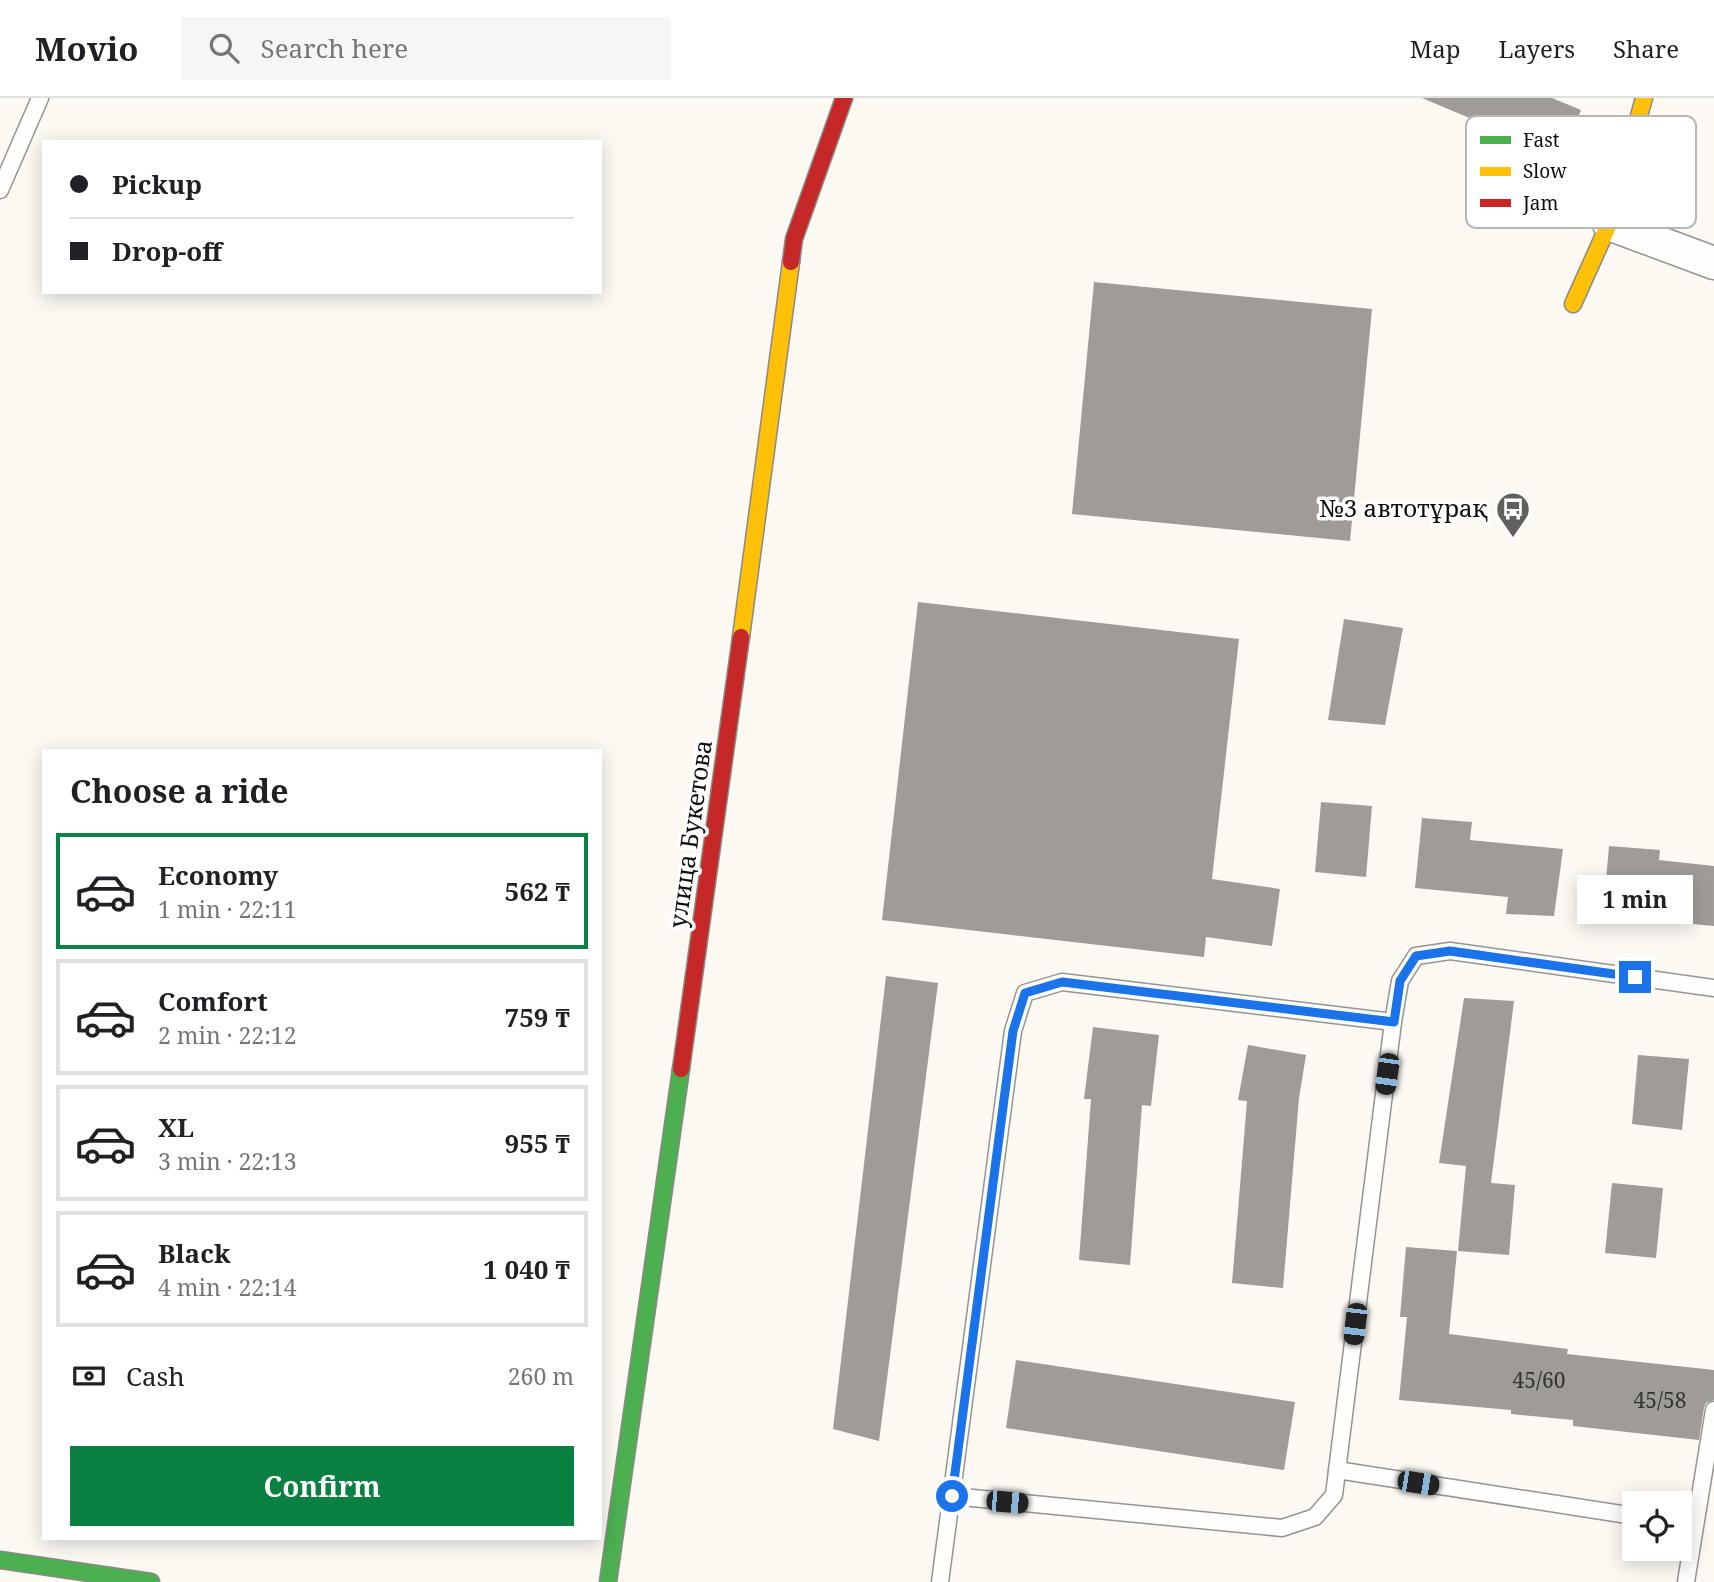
<!DOCTYPE html>
<meta charset="utf-8">
<style>
:root{--surface:#fff;--page:#f6f6f6;--text:#202124;--muted:#757577;--line:#e0e0e0;--accent:#0b8043}
body{margin:0;font-family:"Noto Serif",serif;background:var(--page);color:var(--text);height:100vh;display:flex;flex-direction:column;font-size:26px;white-space:nowrap}
*{box-sizing:border-box;margin:0}
p{font-size:23px;color:var(--muted)}
.icon{flex:none;width:38px;height:38px;fill:none;stroke:currentColor;stroke-width:2;stroke-linecap:round;stroke-linejoin:round}
.map{position:relative;flex:1;overflow:hidden}
.sheet{position:absolute;left:42px;top:651px;width:560px;height:791px;display:flex;flex-direction:column;background:var(--surface);border-radius:0px;box-shadow:0 4px 18px #0003}
.sheet>*{flex:none}
.banner{position:absolute;left:42px;top:42px;width:560px;height:154px;border-radius:0px;box-shadow:0 4px 18px #0003;display:grid;align-content:center;height:154px;padding:0 28px;background:var(--surface)}
.tools{position:absolute;left:1622px;top:1393px;display:grid;gap:14px}
.tools a{display:grid;place-items:center;width:70px;height:70px;border-radius:0px;background:var(--surface);box-shadow:0 4px 18px #0003;font-size:35px}
.end{position:absolute;width:32px;height:32px;margin:-16px;border:9px solid #1a73e8;background:#fff;box-shadow:0 0 0 4px #fff}
.from{border-radius:50%}
.bubble{position:absolute;height:49px;border-radius:0px;background:var(--surface);box-shadow:0 4px 18px #0003;font-size:23px;font-weight:700;line-height:49px;text-align:center}
.car{position:absolute;width:21px;height:42px;margin:-21px -10px;border-radius:9px;box-shadow:0 0 5px 2px #0007;background:linear-gradient(#222 24%,#8ab4d8 0 40%,#222 0 76%,#8ab4d8 0 86%,#222 0)}
.banner b{display:flex;align-items:center;gap:24px;height:66px;font-size:26px}
.banner b+b{border-top:2px solid var(--line)}
.banner i{width:18px;height:18px;background:var(--text)}
ul{padding:0;list-style:none}
li{display:flex;align-items:center;gap:21px;height:116px;margin:0 14px 10px;padding:0 14px;border:4px solid var(--line);border-radius:0px}
li div{flex:1}
li b{display:block;font-size:26px}
li em{font-style:normal;font-weight:700}
li.selected{border-color:var(--accent)}
li>.icon{width:63px;height:63px;stroke-width:1.5}
h2{padding:0 28px;font-size:32px;line-height:84px}
.pay{display:flex;align-items:center;gap:18px;height:77px;padding:0 28px;font-size:26px}
.pay p{margin-inline-start:auto}
.action{display:flex;gap:14px;margin-top:auto;padding:14px 28px}
.action a{flex:1;height:80px;border-radius:0px;background:var(--accent);color:#fff;font-size:28px;font-weight:700;line-height:80px;text-align:center}
header{display:flex;align-items:center;gap:42px;box-sizing:border-box;height:98px;padding:0 35px;background:var(--surface);border-bottom:2px solid var(--line)}
header strong{font-size:33px}
nav{display:flex;gap:38px;margin-inline-start:auto;font-size:24px}
.search{width:490px;height:63px;background:var(--page);display:flex;align-items:center;gap:18px;box-sizing:border-box;padding:0 24px;border-radius:0px;color:var(--muted);font-size:26px}
.map>svg:first-child{display:block}
.building{fill:#9f9c98}
.lines{fill:none;stroke-linecap:round;stroke-linejoin:round}
.lane-casing{stroke:#959491;stroke-width:19}
.street-casing{stroke:#959491;stroke-width:35}
.fast-casing{stroke:#8b8a87;stroke-width:19}
.slow-casing{stroke:#8b8a87;stroke-width:19}
.jam-casing{stroke:#8b8a87;stroke-width:19}
.lane{stroke:#fefefd;stroke-width:16}
.street{stroke:#fefefd;stroke-width:32}
.fast{stroke:#4caf50;stroke-width:16}
.slow{stroke:#ffc107;stroke-width:16}
.jam{stroke:#c62828;stroke-width:16}
.route{stroke:#1a73e8;stroke-width:9}
.labels{text-anchor:middle;stroke-width:7;stroke-linejoin:round;paint-order:stroke}
.number-label{font-size:21px;fill:#323230}
.poi-label{font-size:24px;fill:#0e0e0e;stroke:#fff;text-anchor:end}
.street-label{font-size:24px;fill:#0e0e0e;stroke:#fff}
.key{fill:#fff;stroke:#b7b7b7;stroke-width:2}
.key-label{font-size:19px;fill:#0e0e0e}
</style>
<header>
<strong>Movio</strong>
<div class="search"><svg class="icon" aria-label="search" viewBox="0 0 24 24"><circle cx="10" cy="10" r="6"/><path d="M15 15l6 6"/></svg>Search here</div>
<nav><a>Map</a><a>Layers</a><a>Share</a></nav>
</header>
<div class="map">
<svg width="1714" height="1484" viewBox="0 0 1714 1484">
<rect width="100%" height="100%" fill="#fbf9f2"/>
<g class="building">
<path d="M1422,0H1552L1581,12L1562,59Z"/>
<path d="M1094,184L1372,211L1350,443L1072,416Z"/>
<path d="M918,504L1239,541L1212,781L1280,791L1272,848L1206,839L1204,859L882,822Z"/>
<path d="M1344,521L1403,530L1385,627L1328,622Z"/>
<path d="M1321,704L1372,708L1366,779L1315,774Z"/>
<path d="M1422,720L1472,724L1470,742L1563,751L1554,818L1506,816L1508,799L1415,790Z"/>
<path d="M1609,748L1660,752L1659,762L1714,768V828L1603,818Z"/>
<path d="M886,878L938,885L879,1343L833,1331Z"/>
<path d="M1464,900L1514,903L1491,1085L1515,1087L1509,1157L1458,1153L1466,1068L1439,1065Z"/>
<path d="M1093,929L1159,937L1151,1008L1142,1007L1130,1167L1079,1162L1091,1001H1084Z"/>
<path d="M1248,947L1306,957L1299,1000L1283,1190L1232,1185L1247,1003L1238,1002Z"/>
<path d="M1638,957L1689,961L1682,1032L1632,1026Z"/>
<path d="M1612,1085L1663,1090L1656,1160L1605,1155Z"/>
<path d="M1406,1149L1457,1153L1449,1236L1568,1251L1567,1256L1714,1272V1302L1706,1305L1704,1310L1699,1342L1573,1328V1322L1511,1316V1312L1399,1302L1407,1219H1400Z"/>
<path d="M1016,1262L1295,1304L1284,1372L1006,1330Z"/>
</g>
<g class="lines">
<g class="lane-casing">
<g id="lane">
<path d="M0,92L40,0"/>
<path d="M1337,1372L1634,1418"/>
<path d="M952,1398L1282,1430L1315,1419L1334,1397L1393,924L1400,883L1416,858L1450,853L1714,890"/>
<path d="M940,1484L1013,933L1025,895L1062,884L1393,924"/>
<path d="M1686,1484L1714,1312"/>
</g>
</g>
<g class="street-casing">
<path id="street" d="M1609,126L1714,165"/>
</g>
<g class="fast-casing">
<g id="fast">
<path d="M0,1462L151,1484"/>
<path d="M608,1484L681,971"/>
</g>
</g>
<g class="slow-casing">
<g id="slow">
<path d="M1573,206L1609,126L1644,0"/>
<path d="M741,539L791,164"/>
</g>
</g>
<g class="jam-casing">
<g id="jam">
<path d="M791,164L794,141L844,0"/>
<path d="M681,971L741,539"/>
</g>
</g>
<use href="#lane" class="lane"/>
<use href="#street" class="street"/>
<use href="#fast" class="fast"/>
<use href="#slow" class="slow"/>
<use href="#jam" class="jam"/>
</g>
<g class="lines">
<path class="route" d="M952,1398L1013,933L1025,895L1062,884L1394,924L1400,883L1416,858L1450,853L1635,879"/>
</g>
<defs>
<g id="bus-pin" transform="scale(1.75)"><path d="M0 17L-7.5 6A9.5 9.5 0 1 1 7.5 6Z" fill="#61605e" stroke="#fff"/><path d="M-5-6H5V4H4V6H2V4H-2V6H-4V4H-5ZM-3.5-4V0h7V-4ZM-3.5 1.2v1.5H-2V1.2ZM2 1.2v1.5H3.5V1.2Z" fill="#fff"/></g>
</defs>
<g fill-rule="evenodd">
<use href="#bus-pin" x="1513" y="411"/>
</g>
<g class="labels">
<g class="number-label">
<text x="1539" y="1290">45/60</text>
<text x="1660" y="1310">45/58</text>
</g>
<g class="poi-label">
<text x="1488" y="419">№3 автотұрақ</text>
</g>
<g class="street-label">
<text transform="translate(691 736) rotate(-82)" y="8">улица Букетова</text>
</g>
</g>
<rect x="1466" y="18" width="230" height="112" rx="10" class="key"/>
<rect x="1480" y="38" width="31" height="8" fill="#4caf50"/>
<rect x="1480" y="69" width="31" height="9" fill="#ffc107"/>
<rect x="1480" y="101" width="31" height="8" fill="#c62828"/>
<g class="key-label">
<text x="1523" y="49">Fast</text>
<text x="1523" y="80">Slow</text>
<text x="1523" y="112">Jam</text>
</g>
</svg>
<div class="tools">
<a><svg class="icon" aria-label="locate" viewBox="0 0 24 24"><circle cx="12" cy="12" r="6"/><path d="M12 2v4M12 18v4M2 12h4M18 12h4"/></svg></a>
</div>
<i class="end from" style="left:952px;top:1398px"></i>
<i class="end" style="left:1635px;top:879px"></i>
<div class="bubble" style="left:1577px;top:777px;width:116px">1 min</div>
<i class="car" style="left:1387px;top:976px;rotate:188deg"></i>
<i class="car" style="left:1355px;top:1226px;rotate:187deg"></i>
<i class="car" style="left:1418px;top:1385px;rotate:99deg"></i>
<i class="car" style="left:1007px;top:1404px;rotate:95deg"></i>
<div class="banner">
<b><i class="from"></i>Pickup</b>
<b><i></i>Drop-off</b>
</div>
<section class="sheet">
<h2>Choose a ride</h2>
<ul>
<li class="selected"><svg class="icon" aria-label="car" viewBox="0 0 24 24"><path d="M5 17H2v-5l4-1 3-4h7l3 4 3 1v5h-3M9 17h6M6 11h13"/><circle cx="7" cy="17" r="2"/><circle cx="17" cy="17" r="2"/></svg><div><b>Economy</b><p>1 min · 22:11</p></div><em>562 ₸</em></li>
<li><svg class="icon" aria-label="car" viewBox="0 0 24 24"><path d="M5 17H2v-5l4-1 3-4h7l3 4 3 1v5h-3M9 17h6M6 11h13"/><circle cx="7" cy="17" r="2"/><circle cx="17" cy="17" r="2"/></svg><div><b>Comfort</b><p>2 min · 22:12</p></div><em>759 ₸</em></li>
<li><svg class="icon" aria-label="car" viewBox="0 0 24 24"><path d="M5 17H2v-5l4-1 3-4h7l3 4 3 1v5h-3M9 17h6M6 11h13"/><circle cx="7" cy="17" r="2"/><circle cx="17" cy="17" r="2"/></svg><div><b>XL</b><p>3 min · 22:13</p></div><em>955 ₸</em></li>
<li><svg class="icon" aria-label="car" viewBox="0 0 24 24"><path d="M5 17H2v-5l4-1 3-4h7l3 4 3 1v5h-3M9 17h6M6 11h13"/><circle cx="7" cy="17" r="2"/><circle cx="17" cy="17" r="2"/></svg><div><b>Black</b><p>4 min · 22:14</p></div><em>1 040 ₸</em></li>
</ul>
<div class="pay"><svg class="icon" aria-label="cash" viewBox="0 0 24 24"><path d="M3 7h18v10H3z"/><circle cx="12" cy="12" r="2"/></svg>Cash<p>260 m</p></div>
<div class="action"><a>Confirm</a></div>
</section>
</div>
